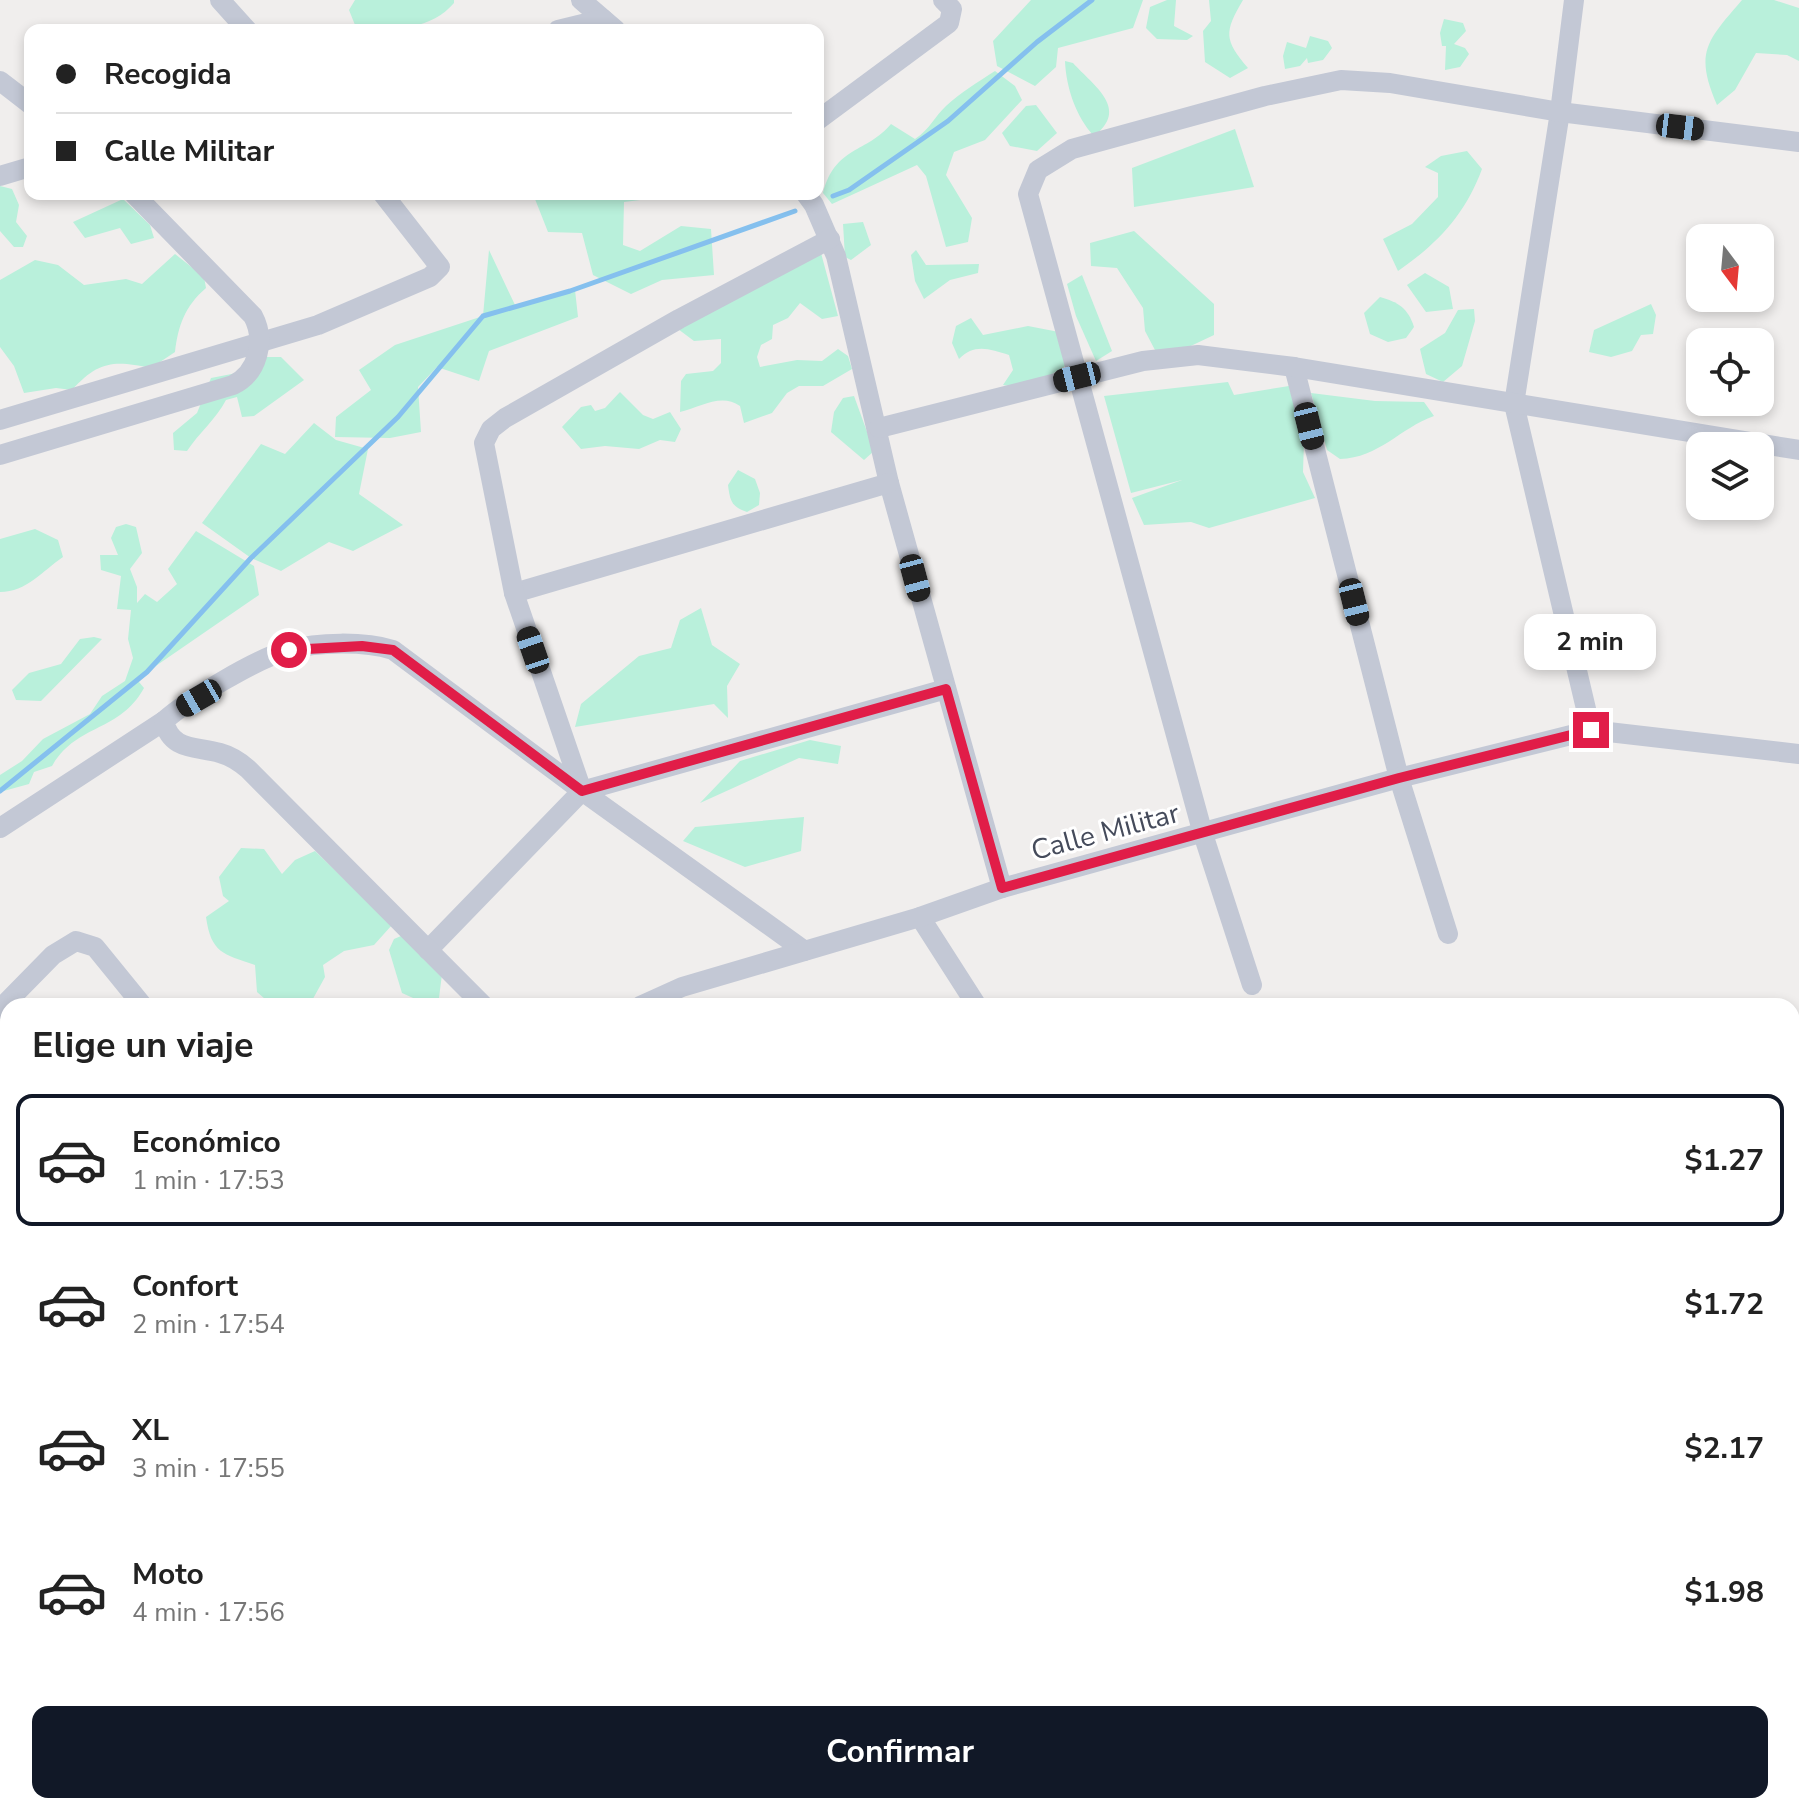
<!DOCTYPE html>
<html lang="es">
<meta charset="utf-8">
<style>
:root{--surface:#fff;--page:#f2f2f2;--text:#222;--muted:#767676;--line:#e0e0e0;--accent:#111827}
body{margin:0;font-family:"Nunito Sans",sans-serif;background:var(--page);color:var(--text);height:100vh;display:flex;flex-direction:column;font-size:30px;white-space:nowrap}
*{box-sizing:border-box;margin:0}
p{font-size:26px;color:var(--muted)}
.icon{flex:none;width:44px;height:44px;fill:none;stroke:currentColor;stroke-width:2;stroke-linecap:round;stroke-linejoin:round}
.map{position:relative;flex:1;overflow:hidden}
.panel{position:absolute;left:0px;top:998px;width:1800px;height:816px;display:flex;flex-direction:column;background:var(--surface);border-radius:24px 24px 0 0;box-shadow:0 4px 12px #0003}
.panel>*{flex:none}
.banner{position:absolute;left:24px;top:24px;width:800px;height:176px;border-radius:16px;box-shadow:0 4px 12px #0003;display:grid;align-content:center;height:176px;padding:0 32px;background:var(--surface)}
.needle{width:52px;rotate:164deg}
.controls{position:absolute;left:1686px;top:224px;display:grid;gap:16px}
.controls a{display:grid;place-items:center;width:88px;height:88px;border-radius:16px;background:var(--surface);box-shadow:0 4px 12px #0003;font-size:40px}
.end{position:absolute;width:36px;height:36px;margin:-18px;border:10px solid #e11d48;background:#fff;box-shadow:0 0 0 4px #fff}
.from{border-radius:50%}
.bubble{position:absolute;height:56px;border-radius:16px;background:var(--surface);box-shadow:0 4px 12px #0003;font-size:26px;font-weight:700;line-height:56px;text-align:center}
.car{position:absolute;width:24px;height:48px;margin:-24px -12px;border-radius:10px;box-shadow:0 0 6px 2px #0007;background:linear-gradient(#222 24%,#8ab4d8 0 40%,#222 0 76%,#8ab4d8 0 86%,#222 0)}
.banner b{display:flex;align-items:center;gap:28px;height:76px;font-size:30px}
.banner b+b{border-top:2px solid var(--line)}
.banner i{width:20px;height:20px;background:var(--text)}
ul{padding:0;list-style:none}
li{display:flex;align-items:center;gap:24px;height:132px;margin:0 16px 12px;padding:0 16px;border:4px solid transparent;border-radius:16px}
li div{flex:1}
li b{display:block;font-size:30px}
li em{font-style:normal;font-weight:700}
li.selected{border-color:var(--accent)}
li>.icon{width:72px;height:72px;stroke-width:1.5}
h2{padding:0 32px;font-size:36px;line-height:96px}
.action{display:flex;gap:16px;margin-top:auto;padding:16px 32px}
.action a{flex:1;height:92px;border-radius:16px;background:var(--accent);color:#fff;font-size:32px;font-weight:700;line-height:92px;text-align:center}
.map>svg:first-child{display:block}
.green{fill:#b9f0db}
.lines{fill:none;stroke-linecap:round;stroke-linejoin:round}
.stream{stroke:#85c0ee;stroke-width:5}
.minor{stroke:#c3c8d5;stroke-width:20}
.primary{stroke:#acb5cd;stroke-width:30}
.route{stroke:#e11d48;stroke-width:10}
.labels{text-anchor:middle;stroke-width:6;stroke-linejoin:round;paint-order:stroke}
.street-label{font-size:28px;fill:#454b5b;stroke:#fff}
</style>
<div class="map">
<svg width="1799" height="1814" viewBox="0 0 1799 1814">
<rect width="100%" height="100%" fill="#f0eeed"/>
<g class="green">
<path d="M355,0H454V3C430,31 392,30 357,30L349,10Z"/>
<path d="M1031,0H1143L1133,28L1058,48L1056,67L1035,86L997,66L993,41Z"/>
<path d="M1167,0H1176L1174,26L1193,36L1187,40L1157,39L1146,28L1150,7Z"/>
<path d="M1209,0H1243C1224,32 1224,40 1248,68L1230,78L1205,62L1203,31L1211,21Z"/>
<path d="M1742,0H1774L1799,8V61L1787,55L1756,53L1735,90L1717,105C1694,52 1707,41 1742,0Z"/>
<path d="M1444,19L1463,23L1466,31L1454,44L1465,48L1469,54L1460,67L1445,70L1446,46H1442L1440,33Z"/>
<path d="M1310,36L1328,41L1332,48L1323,60L1308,63L1307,58L1300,66L1285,69L1283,56L1287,42L1306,48Z"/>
<path d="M1065,61L1073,63C1094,86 1130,109 1094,136C1076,117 1066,87 1065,61Z"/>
<path d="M995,71L1015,86L1022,100L985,140L954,152L946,175L972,218L968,242L946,247L926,176L917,165L832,204L823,193C835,146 867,153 891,124L915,139C931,128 934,117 946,106C961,92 978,82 995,71Z"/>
<path d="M1036,105L1057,133L1037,151L1010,146L1002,133L1026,106Z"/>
<path d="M1235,129L1254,187L1134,207L1132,168Z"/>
<path d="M1467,151L1482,169C1465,215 1437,244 1398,271L1383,239L1412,224L1438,197V173L1425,167L1441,156Z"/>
<path d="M0,186L12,189L19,205L16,222L27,236L23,247H14L0,231Z"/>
<path d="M533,194H665L664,197L624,202L623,245L640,251L681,226L711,229L714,275L662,280L631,294L593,275L582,233L548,232Z"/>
<path d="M123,199L150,225L154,238L131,244L120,228L85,238L73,222Z"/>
<path d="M863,222L871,245L851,260L845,257L843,224Z"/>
<path d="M1134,231L1214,304V335L1178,352L1155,350L1145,331L1143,308L1117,268L1091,266L1090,243Z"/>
<path d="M489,250L515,305L575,290L578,317L489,351L479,381L437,367L418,387L421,432L390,438L335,437L336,417L371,390L359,370L395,345L483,316Z"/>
<path d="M916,250L926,265L979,264L978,273L950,280L924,299L915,281L911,255Z"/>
<path d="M821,253L838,316L822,319L800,303L788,318L773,325L772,339L761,345L757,357L760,367L797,360L822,361L838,349L848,356L852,369L823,386H799L787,393L772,413L744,423L740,406C721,393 701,407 680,412L681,381L686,374L713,371L721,363V339L694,341L678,329Z"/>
<path d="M175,254L204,277L206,288C185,306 178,326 175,352L151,368C114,360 98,361 72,390L56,388L24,393L14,366L0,347V280L35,260L58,265L84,285L126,279L142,284Z"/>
<path d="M1425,273L1449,287L1453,309L1426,312L1407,285Z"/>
<path d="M1082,275L1112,351L1096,361L1076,316L1067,284Z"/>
<path d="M1380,297C1398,302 1408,308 1414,327L1406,338L1388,342L1370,334L1364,313Z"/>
<path d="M1651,304L1656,315L1653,334L1641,335L1632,351L1611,357L1589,352L1594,330Z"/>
<path d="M1474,309L1475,321L1462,366L1443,382L1426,374L1420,349L1445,333L1458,310Z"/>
<path d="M971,318L983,335L1028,326L1059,332L1068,364C1047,378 1028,389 1003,385L1013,370L1009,355C990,349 974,343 959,359L952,343L956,326Z"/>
<path d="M262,357H281L304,380L254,416L242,417L237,397L226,400C216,419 199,433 187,451L174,450L173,433L197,413L211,378L247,371Z"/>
<path d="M1228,382L1234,395L1289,386L1304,441L1303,472L1315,498L1209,528L1191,522L1144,525L1132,498L1182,480L1131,493L1104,396Z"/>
<path d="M620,392L643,415L653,419L670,412L681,429L675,442L660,440L639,449L605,446L581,449L562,427L581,407L591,405L595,411L605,408Z"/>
<path d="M1311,393L1375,401L1424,402L1434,416C1400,428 1379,458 1340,459L1327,450Z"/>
<path d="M854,396L874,451L864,460L831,432L834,412L843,398Z"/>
<path d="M314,423L336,440L368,449L359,494L403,525L353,551L329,542L281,571L251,558L202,523L261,444L285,454Z"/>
<path d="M738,470L755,479L760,493L759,505L747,512C731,507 730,500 728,485Z"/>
<path d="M126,524L136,527L142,553L130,569L137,587V603L145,594L157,602L177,584L168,569L196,531L254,566L259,595L147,672L139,682L144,688C119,733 77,723 52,766L34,772L29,784L0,792V775L22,761L43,739L90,714L102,696L125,681L133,658L128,639L131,610L117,609L121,576L101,570L100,555H118L111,538L116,527Z"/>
<path d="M35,529L58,540L63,557C42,571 27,592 0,592V539Z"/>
<path d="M701,608L712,645L740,664L727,686L728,718L714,704L575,727L581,704L639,656L671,648L680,620Z"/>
<path d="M94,637L102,639L41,701L16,700L12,690L29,673L61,664L80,639Z"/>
<path d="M810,740L841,746L838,764L799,758L700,803L740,761Z"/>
<path d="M804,817L801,851L745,867L683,841L695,827Z"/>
<path d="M241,848L264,849L282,874L295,860L315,851L392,925L374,945L344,951L323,965L325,977L309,1006H273L257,992L255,965C223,954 211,953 206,917L229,901L223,896L219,877Z"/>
<path d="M408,933L443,966L439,998L422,1002L402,993L389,950L394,939Z"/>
</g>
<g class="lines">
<g class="stream">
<path d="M833,196L849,190L948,121L1037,42L1092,0"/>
<path d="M0,791L147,672L251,558L398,417L483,316L570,291L795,211"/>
</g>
<g class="minor">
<path d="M220,0L247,30"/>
<path d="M581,0L616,30"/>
<path d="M1574,0L1560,112L1514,404L1591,730"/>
<path d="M558,30L603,19"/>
<path d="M0,81L30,104"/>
<path d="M818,120L949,23L952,9L943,0"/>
<path d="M0,176L30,167"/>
<path d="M806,194L814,205L836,256L889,483L1002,888"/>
<path d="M1294,367L1399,778L1448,934"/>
<path d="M0,420L318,325L430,277L440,267L383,194"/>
<path d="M879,428L1143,361L1198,355L1294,367L1799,450"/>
<path d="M0,455L233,385C258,373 266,340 253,316L134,194"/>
<path d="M514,593L889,483"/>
<path d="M582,791L514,593L484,443L491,429L505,418L679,319L830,239"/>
<path d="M0,828L164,721"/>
<path d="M920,917L977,1006"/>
<path d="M428,950L582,791L946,689"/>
<path d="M1252,985L1203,834L1028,194L1038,170L1072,149L1265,96L1341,80L1390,83L1560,112L1799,142"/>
<path d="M484,1006L248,769C240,762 231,756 220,753C195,746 171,751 164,721C187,700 258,658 288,650C318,642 364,641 393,650L582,791L805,951"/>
<path d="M640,1006L682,987L920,917L1002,888L1399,778L1591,730L1799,754"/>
<path d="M0,1009L53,955L76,941L95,947L143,1006"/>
<path d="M1792,1066L1799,1065"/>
<path d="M1792,1151L1799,1190"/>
<path d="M1792,1456L1799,1454"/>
<path d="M0,1515L8,1518"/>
<path d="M0,1559L8,1562"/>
<path d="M1792,1575L1799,1596"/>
<path d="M1792,1736L1799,1735"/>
<path d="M0,1782L8,1785"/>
<path d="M72,1806L99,1814"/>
<path d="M384,1806L386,1814"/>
<path d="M616,1806L620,1814"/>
<path d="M912,1806L915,1814"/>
<path d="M1197,1806L1201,1814"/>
<path d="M1524,1806L1526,1814"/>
<path d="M1393,1814L1433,1806"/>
</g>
<g class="primary">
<path d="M0,1253L8,1265"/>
<path d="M0,1333L8,1348"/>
<path d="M132,1806L134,1814"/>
<path d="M171,1806L173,1814"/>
</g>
</g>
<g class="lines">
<path class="route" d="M289,650L362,646L393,650L582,791L946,689L1002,888L1399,778L1591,730"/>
</g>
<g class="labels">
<g class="street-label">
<text transform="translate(1105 831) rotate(-15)" y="10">Calle Militar</text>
</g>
</g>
</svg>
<div class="controls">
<a><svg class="needle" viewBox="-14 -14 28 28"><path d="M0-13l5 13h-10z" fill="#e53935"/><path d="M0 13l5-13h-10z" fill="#767676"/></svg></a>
<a><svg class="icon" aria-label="locate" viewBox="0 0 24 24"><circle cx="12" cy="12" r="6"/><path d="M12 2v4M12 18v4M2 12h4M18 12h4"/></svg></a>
<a><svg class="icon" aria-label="layers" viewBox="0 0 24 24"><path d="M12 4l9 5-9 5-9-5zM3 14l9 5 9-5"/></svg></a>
</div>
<i class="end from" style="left:289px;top:650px"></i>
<i class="end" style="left:1591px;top:730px"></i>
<div class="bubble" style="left:1524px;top:614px;width:132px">2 min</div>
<i class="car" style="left:1680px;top:127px;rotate:97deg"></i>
<i class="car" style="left:1077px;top:377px;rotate:256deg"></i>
<i class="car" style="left:1309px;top:426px;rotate:166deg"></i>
<i class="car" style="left:915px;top:578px;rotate:165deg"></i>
<i class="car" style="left:1354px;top:602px;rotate:166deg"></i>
<i class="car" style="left:533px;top:650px;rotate:341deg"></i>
<i class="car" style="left:199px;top:698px;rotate:240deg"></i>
<div class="banner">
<b><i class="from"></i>Recogida</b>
<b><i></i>Calle Militar</b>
</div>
<section class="panel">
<h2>Elige un viaje</h2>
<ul>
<li class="selected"><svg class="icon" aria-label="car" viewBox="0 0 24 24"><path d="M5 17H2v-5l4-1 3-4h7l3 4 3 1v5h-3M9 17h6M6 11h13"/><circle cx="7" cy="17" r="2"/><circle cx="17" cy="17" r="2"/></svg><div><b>Económico</b><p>1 min · 17:53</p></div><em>$1.27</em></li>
<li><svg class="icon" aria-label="car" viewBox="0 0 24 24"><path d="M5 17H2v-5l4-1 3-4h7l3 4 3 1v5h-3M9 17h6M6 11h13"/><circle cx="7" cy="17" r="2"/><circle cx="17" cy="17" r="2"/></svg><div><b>Confort</b><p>2 min · 17:54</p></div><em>$1.72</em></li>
<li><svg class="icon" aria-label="car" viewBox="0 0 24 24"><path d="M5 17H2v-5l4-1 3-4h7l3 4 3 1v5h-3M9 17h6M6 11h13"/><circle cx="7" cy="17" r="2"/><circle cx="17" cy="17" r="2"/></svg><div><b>XL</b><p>3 min · 17:55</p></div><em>$2.17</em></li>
<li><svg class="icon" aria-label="car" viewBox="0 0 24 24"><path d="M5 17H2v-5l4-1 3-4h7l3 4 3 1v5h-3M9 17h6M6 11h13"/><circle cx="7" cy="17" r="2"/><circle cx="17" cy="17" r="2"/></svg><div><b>Moto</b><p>4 min · 17:56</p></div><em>$1.98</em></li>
</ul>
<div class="action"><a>Confirmar</a></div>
</section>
</div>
